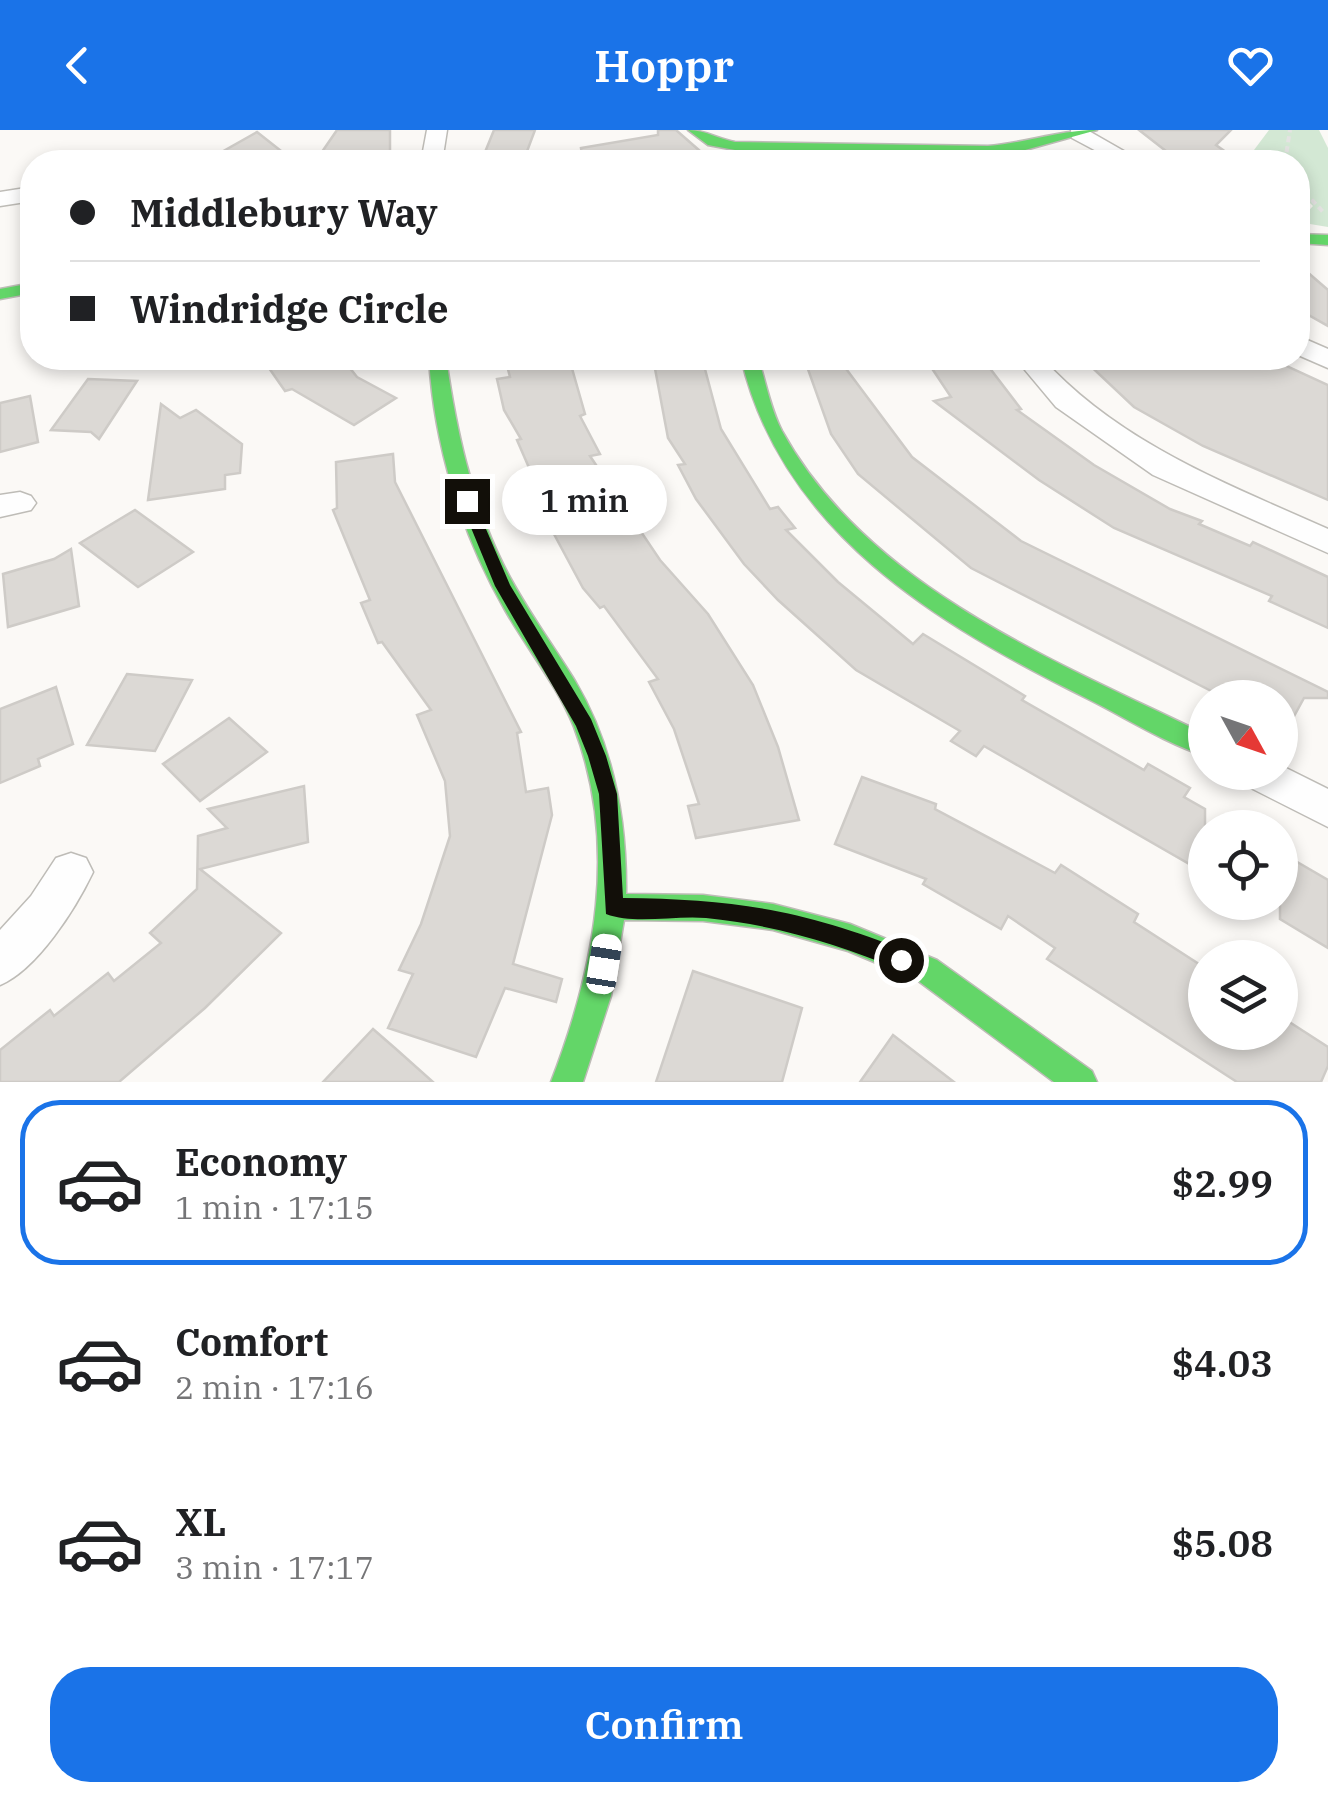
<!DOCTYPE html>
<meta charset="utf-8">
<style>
:root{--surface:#fff;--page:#f2f2f2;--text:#202124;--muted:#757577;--line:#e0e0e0;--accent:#1a73e8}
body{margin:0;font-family:"IBM Plex Serif",serif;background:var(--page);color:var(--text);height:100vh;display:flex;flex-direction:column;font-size:38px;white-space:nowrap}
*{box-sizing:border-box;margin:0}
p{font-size:32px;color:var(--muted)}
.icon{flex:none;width:55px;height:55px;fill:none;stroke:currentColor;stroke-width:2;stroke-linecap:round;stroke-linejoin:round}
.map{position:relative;height:952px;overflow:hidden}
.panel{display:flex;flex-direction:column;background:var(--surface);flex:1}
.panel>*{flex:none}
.guide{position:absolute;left:20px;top:20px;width:1290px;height:220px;border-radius:40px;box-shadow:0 5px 15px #0003;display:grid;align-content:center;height:220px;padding:0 50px;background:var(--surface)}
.needle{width:65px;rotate:130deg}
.tools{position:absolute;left:1188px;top:550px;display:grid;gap:20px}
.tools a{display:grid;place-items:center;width:110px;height:110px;border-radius:50%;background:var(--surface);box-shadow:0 5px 15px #0003;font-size:50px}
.end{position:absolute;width:45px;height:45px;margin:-22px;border:12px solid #120f09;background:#fff;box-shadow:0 0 0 5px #fff}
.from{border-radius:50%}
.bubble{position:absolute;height:70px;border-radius:35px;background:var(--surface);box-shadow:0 5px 15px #0003;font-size:32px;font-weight:600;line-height:70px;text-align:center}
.car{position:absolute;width:30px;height:60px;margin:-30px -15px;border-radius:12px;box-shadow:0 0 8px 2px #0007;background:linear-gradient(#fff 24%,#345 0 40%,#fff 0 76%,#345 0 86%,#fff 0)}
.guide b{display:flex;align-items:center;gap:35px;height:95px;font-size:38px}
.guide b+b{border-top:2px solid var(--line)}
.guide i{width:25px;height:25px;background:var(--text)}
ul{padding:18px 0 0;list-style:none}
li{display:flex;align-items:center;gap:30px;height:165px;margin:0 20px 15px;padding:0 30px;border:5px solid transparent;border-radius:40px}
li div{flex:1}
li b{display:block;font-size:38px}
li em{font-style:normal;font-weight:600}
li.on{border-color:var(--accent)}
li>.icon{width:90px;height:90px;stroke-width:1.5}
.button{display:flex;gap:20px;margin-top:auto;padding:20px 50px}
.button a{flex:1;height:115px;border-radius:40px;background:var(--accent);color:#fff;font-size:40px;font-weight:600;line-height:115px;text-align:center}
header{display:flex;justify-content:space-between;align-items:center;height:130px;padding:0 50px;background:var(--accent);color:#fff;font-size:45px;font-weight:600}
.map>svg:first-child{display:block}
.green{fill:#d3e8d4}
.building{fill:#dcd9d5;stroke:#cecbc7;stroke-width:2.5}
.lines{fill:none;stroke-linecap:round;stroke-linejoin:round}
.street-casing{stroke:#bebcb7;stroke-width:3}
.fast-casing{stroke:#bebcb7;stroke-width:3}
.path{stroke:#e4e3e2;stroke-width:4;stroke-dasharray:6 4;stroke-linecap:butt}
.street{fill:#fefefe;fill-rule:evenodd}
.fast{fill:#63d668;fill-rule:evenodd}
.route{fill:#120f09}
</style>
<header><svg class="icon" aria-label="back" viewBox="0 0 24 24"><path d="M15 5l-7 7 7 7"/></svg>Hoppr<svg class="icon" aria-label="heart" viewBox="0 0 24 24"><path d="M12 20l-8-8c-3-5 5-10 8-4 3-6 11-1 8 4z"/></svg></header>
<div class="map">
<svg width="1328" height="952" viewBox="0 0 1328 952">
<rect width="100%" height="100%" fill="#fbf9f6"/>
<path class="green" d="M1269,0H1319L1328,18V97L1298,92L1313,76L1298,61V32H1268L1254,20Z"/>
<g class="building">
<path d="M337,0H390V32H315Z"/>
<path d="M494,0H535L523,32H481Z"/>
<path d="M658,0H676L700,21L723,26L716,32H583L581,18L658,5Z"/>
<path d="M1139,0H1231L1216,15L1240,32H1180Z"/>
<path d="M257,2L295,32H204Z"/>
<path d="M1298,134L1328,160V196L1298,179Z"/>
<path d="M262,228H342L357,247L396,268L354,295L292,259L285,261Z"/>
<path d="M505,228H569L585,284L580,286L600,324L590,326L660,430L708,484L753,555L778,617L799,690L696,708L688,676L699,674L674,599L649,552L658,549L604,476L600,478L583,458L533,365L540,363L517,310L521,309L504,280L497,249L510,247Z"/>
<path d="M653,228H702L721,299L770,379L778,377L795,398L786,400L838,452L913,514L923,504L1025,566L1022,570L1144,640L1148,634L1190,658L1184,667L1205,679V743L984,616L976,626L951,611L960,601L856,540L778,470L744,434L696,369L678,335L685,334L668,308Z"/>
<path d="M804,228H838L912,327L1021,411L1328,562V568H1304L1280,612V568H1225L971,438L858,344L831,304Z"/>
<path d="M925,228H982L1021,279L1017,280L1094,335L1170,379L1202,391L1199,394L1250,416L1253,412L1328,447V498L1269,471L1272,466L1114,398L1039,350L934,271L951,267Z"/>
<path d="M1082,228H1269L1328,255V370L1203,316L1134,277Z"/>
<path d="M88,249L137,251L99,309L91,302L51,300Z"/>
<path d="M30,266L38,312L0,322V273Z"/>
<path d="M161,274L180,288L196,280L242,314L240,343L225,345V359L148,370Z"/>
<path d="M393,324L395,352L521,602L517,603L526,662L548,658L552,685L513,834L562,849L556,872L505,858L476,927L388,898L413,844L399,840L421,794L450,706L445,651L417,585L431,580L382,512L378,513L361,473L370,470L333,380L337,378L336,332Z"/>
<path d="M135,380L193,422L138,457L80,413Z"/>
<path d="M71,419L79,476L8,497L3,444L54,429Z"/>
<path d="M127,544L192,550L155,621L87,615Z"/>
<path d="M56,557L73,614L38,629L40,636L0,653V579Z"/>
<path d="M229,588L267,622L200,671L163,634Z"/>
<path d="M862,647L936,674L935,679L1055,743L1061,735L1138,784L1134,792L1205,838V902H1280V886L1328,917V936L1321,952H1237L1047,829L1055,818L1008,786L1001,799L923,754L926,749L835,714Z"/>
<path d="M304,656L308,712L200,739L281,803L205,878L119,952H0V920L50,880L54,886L108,843L114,851L161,813L150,803L197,759L198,706L227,698L208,679Z"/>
<path d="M1280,722L1328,750V818L1280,789Z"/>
<path d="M693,841L802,878L782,952H656Z"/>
<path d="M373,899L396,919L433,952H323Z"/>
<path d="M893,905L954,952H860Z"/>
</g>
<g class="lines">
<g class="street-casing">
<g id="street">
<path d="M427,0H447L442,32H421Z"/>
<path d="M1071,0H1087L1143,32H1117L1072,8Z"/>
<path d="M32,57V71L0,76V62Z"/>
<path d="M1298,206L1328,219V238L1298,225Z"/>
<path d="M1015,228H1042C1119,313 1225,353 1328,399V423L1153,345L1056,277Z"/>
<path d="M20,362L31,366L36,373L31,380L0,387V365Z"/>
<path d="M1280,635L1328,659V697L1243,654L1237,642H1280Z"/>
<path d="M71,723L86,728L93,742C76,778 37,840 0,855V800L31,766L56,728Z"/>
</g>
</g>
<g class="fast-casing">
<g id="fast">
<path d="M688,0C706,0 718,9 735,12L988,16C1025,13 1060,0 1097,0L1018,22L988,24L735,20L708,15Z"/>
<path d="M1298,104L1328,105V115L1298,113Z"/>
<path d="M32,153V163L0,169V159Z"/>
<path d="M429,228H446C456,299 471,369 503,434C523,475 551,512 575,551C614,617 627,689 626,764L703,765L773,774L850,794L937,830L1092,941L1097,952H1054L917,850L848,821L773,800L703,791L624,790L611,866L583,952H551C595,838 619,715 574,597C557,555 527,519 505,480C461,403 434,315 429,228Z"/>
<path d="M741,228H758C766,252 770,278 782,301C868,457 1053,530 1205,604V626C1165,613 1126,588 1088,569C937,494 782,402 741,228Z"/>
</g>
</g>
<g class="path">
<path d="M1285,32L1290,0"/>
<path d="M1298,55L1324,83"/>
</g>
<use href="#street" class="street"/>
<use href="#fast" class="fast"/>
</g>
<path class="route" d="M467,366L474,371L510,455L591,589L606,626L617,664L623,768C735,769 804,780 909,822L912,830L909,837L901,840C837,814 776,795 706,788C675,785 635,795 606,784L599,664L588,626L576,596L495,456L460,371Z"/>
</svg>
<div class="tools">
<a><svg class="needle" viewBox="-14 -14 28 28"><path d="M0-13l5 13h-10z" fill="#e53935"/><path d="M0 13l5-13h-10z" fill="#757577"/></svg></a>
<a><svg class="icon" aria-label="locate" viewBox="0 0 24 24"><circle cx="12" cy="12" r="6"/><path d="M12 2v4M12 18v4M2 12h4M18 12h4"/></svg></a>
<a><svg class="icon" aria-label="layers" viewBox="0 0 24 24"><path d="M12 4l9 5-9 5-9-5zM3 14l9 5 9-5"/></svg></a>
</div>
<i class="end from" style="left:901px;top:830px"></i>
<i class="end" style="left:467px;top:371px"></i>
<div class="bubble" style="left:502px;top:335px;width:165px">1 min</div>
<i class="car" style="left:604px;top:834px;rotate:9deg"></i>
<div class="guide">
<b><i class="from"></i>Middlebury Way</b>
<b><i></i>Windridge Circle</b>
</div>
</div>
<section class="panel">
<ul>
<li class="on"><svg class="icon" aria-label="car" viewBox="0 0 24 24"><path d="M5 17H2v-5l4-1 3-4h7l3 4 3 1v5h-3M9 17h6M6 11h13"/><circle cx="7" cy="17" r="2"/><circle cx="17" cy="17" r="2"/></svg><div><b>Economy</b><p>1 min · 17:15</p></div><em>$2.99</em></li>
<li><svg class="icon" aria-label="car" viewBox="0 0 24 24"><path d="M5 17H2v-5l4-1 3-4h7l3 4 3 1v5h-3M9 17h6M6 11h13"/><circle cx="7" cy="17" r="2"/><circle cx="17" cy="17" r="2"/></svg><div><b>Comfort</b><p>2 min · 17:16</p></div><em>$4.03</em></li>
<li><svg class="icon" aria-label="car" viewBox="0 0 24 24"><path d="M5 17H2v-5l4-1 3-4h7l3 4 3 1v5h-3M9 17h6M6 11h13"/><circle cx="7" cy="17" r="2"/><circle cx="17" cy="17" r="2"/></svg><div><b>XL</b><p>3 min · 17:17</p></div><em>$5.08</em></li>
</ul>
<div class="button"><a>Confirm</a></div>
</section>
